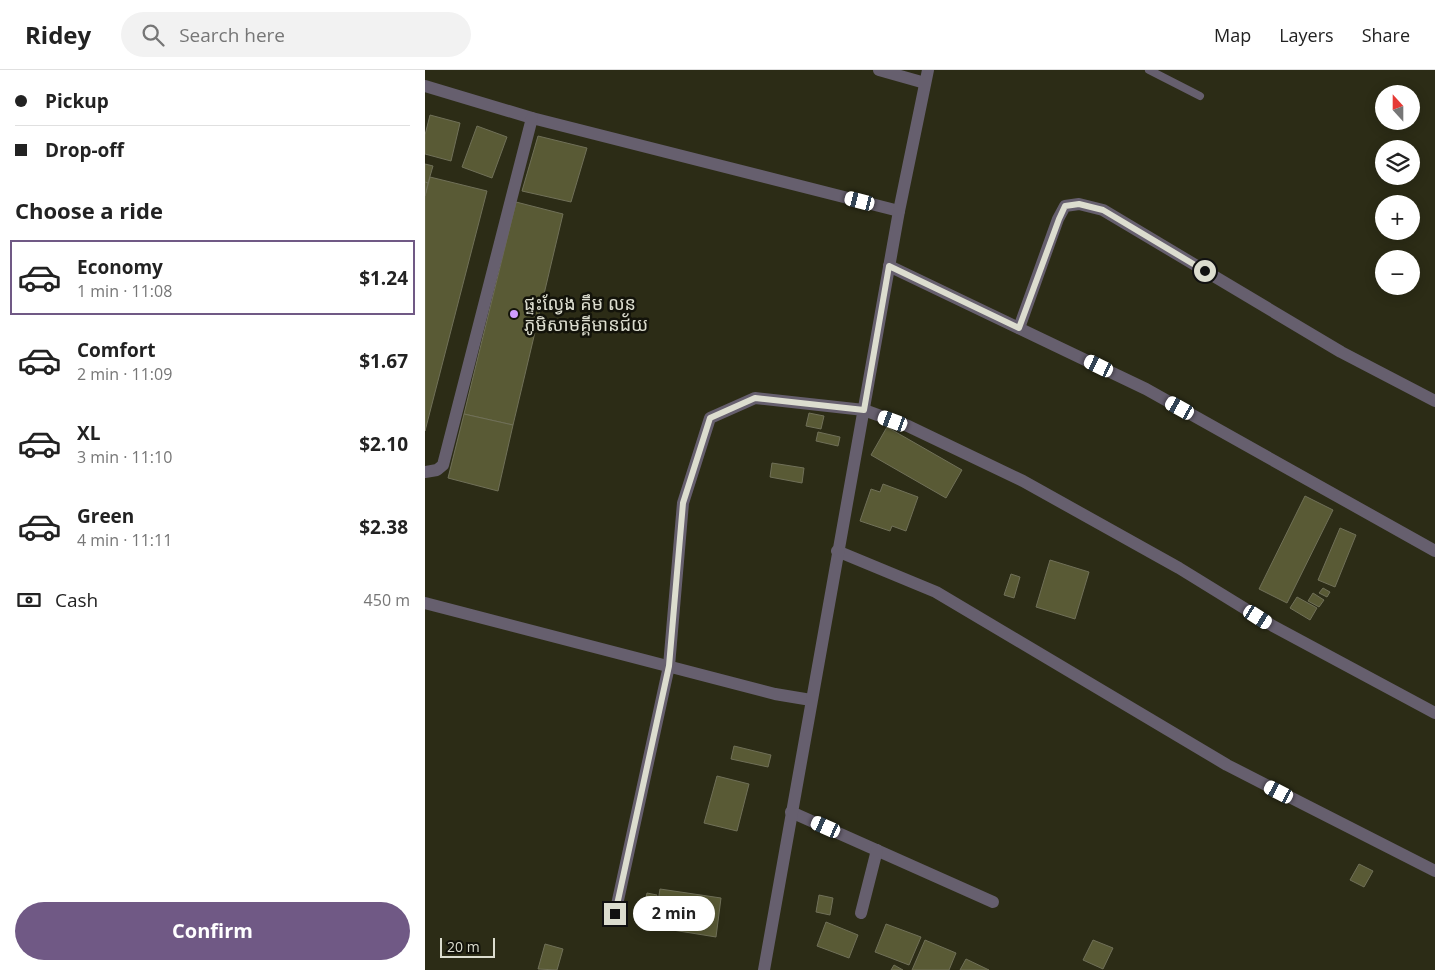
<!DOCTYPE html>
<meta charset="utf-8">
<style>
:root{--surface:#fff;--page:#f2f2f2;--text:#222;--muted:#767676;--line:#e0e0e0;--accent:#705985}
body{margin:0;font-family:"Open Sans","Noto Sans Khmer",sans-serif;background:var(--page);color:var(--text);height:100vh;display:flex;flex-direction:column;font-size:19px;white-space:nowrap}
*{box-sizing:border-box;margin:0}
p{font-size:16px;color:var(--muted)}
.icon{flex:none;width:28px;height:28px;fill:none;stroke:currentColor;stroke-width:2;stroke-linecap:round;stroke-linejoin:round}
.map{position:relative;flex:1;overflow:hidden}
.drawer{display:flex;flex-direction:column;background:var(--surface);width:425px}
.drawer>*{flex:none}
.banner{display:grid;align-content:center;height:110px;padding:0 15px;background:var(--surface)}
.needle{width:32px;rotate:339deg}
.tools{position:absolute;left:950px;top:15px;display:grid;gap:10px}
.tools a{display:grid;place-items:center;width:45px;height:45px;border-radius:50%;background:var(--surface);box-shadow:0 2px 12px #0003;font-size:25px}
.scale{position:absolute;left:15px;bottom:12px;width:55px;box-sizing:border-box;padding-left:5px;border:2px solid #dcddcf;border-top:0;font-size:14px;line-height:18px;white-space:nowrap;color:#dcddcf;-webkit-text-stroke:4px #13130a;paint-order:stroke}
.end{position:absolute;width:22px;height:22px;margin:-11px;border:6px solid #dcddcf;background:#111;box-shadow:0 0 0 2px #111}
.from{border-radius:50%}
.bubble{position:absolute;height:35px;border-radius:18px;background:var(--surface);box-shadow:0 2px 12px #0003;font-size:16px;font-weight:700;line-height:35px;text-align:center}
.car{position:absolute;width:15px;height:30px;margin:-15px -8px;border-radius:6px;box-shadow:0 0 4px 1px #0007;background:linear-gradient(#fff 24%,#345 0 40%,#fff 0 76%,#345 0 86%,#fff 0)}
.banner b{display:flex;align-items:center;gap:18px;height:48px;font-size:19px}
.banner b+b{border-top:1px solid var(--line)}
.banner i{width:12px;height:12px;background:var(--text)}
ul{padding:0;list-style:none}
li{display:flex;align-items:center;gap:15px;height:75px;margin:0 10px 8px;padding:0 5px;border:2px solid transparent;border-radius:0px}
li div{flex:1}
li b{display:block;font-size:19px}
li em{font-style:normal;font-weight:700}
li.active{border-color:var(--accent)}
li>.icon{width:45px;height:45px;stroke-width:1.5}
h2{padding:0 15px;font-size:22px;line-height:60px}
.pay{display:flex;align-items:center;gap:12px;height:55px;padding:0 15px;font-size:19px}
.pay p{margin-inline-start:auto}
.button{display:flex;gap:10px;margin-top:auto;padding:10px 15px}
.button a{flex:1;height:58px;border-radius:30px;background:var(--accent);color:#fff;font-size:20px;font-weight:700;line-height:58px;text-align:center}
header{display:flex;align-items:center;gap:30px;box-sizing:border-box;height:70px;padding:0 25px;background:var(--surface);border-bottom:1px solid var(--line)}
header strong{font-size:24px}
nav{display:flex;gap:28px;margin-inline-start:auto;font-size:18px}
.search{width:350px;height:45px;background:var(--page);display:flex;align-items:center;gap:12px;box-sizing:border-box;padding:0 18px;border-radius:28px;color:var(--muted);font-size:19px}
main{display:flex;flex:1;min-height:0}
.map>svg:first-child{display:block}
.building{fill:#595a35;stroke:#707058}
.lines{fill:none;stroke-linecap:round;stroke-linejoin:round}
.service{stroke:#665f6e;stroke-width:8}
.minor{stroke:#665f6e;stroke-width:12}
.tertiary{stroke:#665f6e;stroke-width:12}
.route{stroke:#dcddcf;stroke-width:6}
.poi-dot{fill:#d09dff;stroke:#13130a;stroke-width:2}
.labels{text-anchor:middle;stroke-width:5;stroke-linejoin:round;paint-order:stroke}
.poi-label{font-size:18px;fill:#dcddcf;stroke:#13130a;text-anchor:start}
</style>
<header>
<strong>Ridey</strong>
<div class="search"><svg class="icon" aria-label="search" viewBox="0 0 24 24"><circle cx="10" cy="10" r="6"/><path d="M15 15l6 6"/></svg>Search here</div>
<nav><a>Map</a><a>Layers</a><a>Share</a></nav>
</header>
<main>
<section class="drawer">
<div class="banner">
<b><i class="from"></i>Pickup</b>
<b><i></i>Drop-off</b>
</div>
<h2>Choose a ride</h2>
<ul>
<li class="active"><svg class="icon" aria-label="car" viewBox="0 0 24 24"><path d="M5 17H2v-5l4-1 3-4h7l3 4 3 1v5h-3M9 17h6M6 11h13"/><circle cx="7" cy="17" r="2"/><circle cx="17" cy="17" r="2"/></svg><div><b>Economy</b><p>1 min · 11:08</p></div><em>$1.24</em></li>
<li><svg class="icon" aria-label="car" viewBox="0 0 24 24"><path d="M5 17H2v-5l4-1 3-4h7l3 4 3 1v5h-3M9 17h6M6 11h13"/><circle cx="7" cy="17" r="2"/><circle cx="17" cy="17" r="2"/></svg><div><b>Comfort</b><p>2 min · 11:09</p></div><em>$1.67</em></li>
<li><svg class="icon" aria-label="car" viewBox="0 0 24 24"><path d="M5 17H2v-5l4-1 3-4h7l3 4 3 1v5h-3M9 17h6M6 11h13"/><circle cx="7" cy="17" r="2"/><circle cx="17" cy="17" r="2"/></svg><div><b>XL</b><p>3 min · 11:10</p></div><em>$2.10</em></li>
<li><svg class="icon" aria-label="car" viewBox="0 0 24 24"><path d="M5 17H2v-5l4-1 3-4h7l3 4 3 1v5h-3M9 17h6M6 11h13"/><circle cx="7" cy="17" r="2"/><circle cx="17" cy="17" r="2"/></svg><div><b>Green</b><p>4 min · 11:11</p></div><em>$2.38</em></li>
</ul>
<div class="pay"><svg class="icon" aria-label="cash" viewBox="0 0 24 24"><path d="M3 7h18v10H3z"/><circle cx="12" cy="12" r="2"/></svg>Cash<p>450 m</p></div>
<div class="button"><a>Confirm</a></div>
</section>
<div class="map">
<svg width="1010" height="900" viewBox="0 0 1010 900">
<rect width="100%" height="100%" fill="#2c2c16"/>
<g class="building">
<path d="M5,45L35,53L26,91L0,84V65Z"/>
<path d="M52,56L82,67L67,108L37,97Z"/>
<path d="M113,66L162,78L146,132L97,121Z"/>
<path d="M0,94L8,96L3,113L0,112Z"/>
<path d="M5,107L62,121L0,361V126Z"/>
<path d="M0,112L3,113L0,126Z"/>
<path d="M91,132L138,144L88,355L39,344Z"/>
<path d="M384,343L399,346L396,359L381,356Z"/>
<path d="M39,344L88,355L73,421L23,408Z"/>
<path d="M462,357L537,400L521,428L446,385Z"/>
<path d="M393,362L415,367L413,376L391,371Z"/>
<path d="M347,393L379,398L377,413L345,407Z"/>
<path d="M458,414L493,427L481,461L467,456L465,461L435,451L446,419L455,422Z"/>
<path d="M880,426L908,440L862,533L834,519Z"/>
<path d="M915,458L931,465L910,517L893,510Z"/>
<path d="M625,490L664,502L650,549L611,537Z"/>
<path d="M586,504L595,507L589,528L579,525Z"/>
<path d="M898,518L905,522L902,527L894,523Z"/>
<path d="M888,523L899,530L894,537L883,531Z"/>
<path d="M872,527L892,538L885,550L865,538Z"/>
<path d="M309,676L346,685L343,697L306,689Z"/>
<path d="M292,706L324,714L312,761L279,753Z"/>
<path d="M934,794L948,801L939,817L925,810Z"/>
<path d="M235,819L296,828L291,867L229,857Z"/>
<path d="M222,823L232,825L225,857L215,855Z"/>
<path d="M394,825L408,828L405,845L391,842Z"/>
<path d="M401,852L433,865L424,888L392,876Z"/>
<path d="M461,854L496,867L484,895L450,882Z"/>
<path d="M500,870L531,883L524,900H487Z"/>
<path d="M668,870L688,878L678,899L658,890Z"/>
<path d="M120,874L138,879L132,900L113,899Z"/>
<path d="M541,889L564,900H535Z"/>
<path d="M469,895L478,900H466Z"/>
</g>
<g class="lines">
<path class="service" d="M724,0L775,26"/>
<g class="minor">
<path d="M454,0L500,13"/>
<path d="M0,16L107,48L474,141"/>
<path d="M464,196L721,319L1010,481"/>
<path d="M594,258L633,149L640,136L654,134L678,140L916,282L1010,331"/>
<path d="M0,402L12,400L18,395L107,48"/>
<path d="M412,481L511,522L802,695L1010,801"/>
<path d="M0,533L350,624L386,630"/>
<path d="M366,742L568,832"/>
<path d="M436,843L452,780"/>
<path d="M190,844L244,596L258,433L285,348L330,328L439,340L483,356L598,411L754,498L848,556L1010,643"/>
</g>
<path class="tertiary" d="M339,900L474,141L503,0"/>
</g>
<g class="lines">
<path class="route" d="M190,844L244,596L258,433L285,348L330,328L439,340L464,196L594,258L634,149L640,136L654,134L678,140L780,201"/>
</g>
<circle class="poi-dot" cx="89" cy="244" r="5"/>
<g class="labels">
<g class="poi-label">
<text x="99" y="240">ផ្ទះល្វែង គឹម លន<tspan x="99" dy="21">ភូមិសាមគ្គីមានជ័យ</tspan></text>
</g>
</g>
</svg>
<div class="tools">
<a><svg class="needle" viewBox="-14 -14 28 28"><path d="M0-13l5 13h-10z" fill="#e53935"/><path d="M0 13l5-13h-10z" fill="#767676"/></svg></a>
<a><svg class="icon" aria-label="layers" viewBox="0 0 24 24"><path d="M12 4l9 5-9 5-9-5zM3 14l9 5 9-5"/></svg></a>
<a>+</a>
<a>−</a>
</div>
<div class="scale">20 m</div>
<i class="end from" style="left:780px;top:201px"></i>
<i class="end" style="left:190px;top:844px"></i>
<div class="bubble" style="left:208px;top:826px;width:82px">2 min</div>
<i class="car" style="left:435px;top:131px;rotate:284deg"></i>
<i class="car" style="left:674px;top:296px;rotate:296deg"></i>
<i class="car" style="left:755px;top:338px;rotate:299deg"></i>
<i class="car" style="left:468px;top:351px;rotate:290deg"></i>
<i class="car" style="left:833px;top:547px;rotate:122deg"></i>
<i class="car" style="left:854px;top:722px;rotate:297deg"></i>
<i class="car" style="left:401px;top:757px;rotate:294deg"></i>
</div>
</main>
